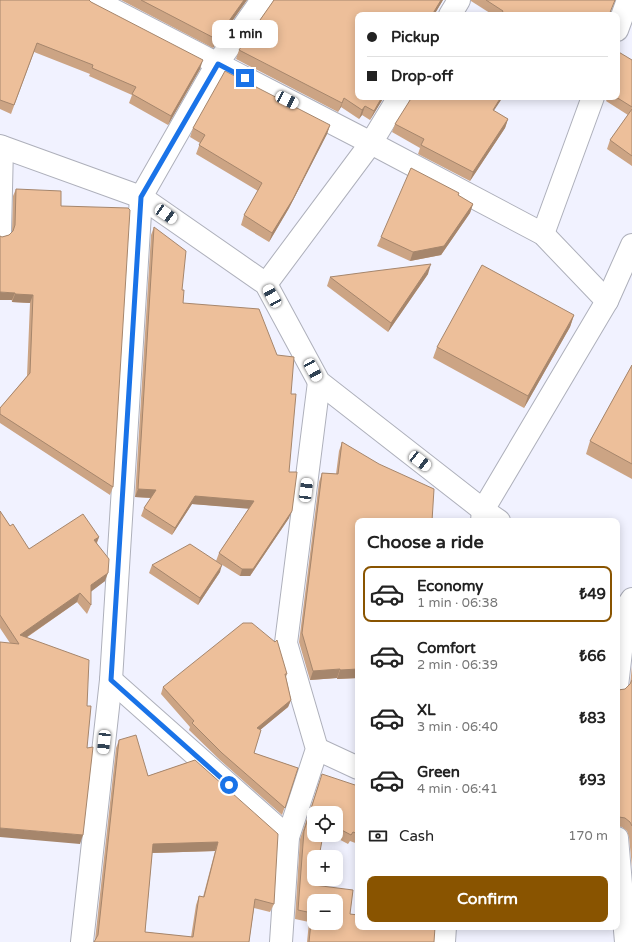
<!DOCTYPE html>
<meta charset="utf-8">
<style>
:root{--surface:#fff;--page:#f6f6f6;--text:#222;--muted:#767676;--line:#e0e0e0;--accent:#895400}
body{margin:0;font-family:"Varela Round",sans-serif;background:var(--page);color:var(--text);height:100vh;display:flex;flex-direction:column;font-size:15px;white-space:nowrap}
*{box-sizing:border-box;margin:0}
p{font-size:13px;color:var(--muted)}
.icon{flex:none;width:22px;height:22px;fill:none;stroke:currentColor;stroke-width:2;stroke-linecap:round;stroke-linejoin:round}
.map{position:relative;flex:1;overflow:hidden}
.panel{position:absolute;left:355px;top:518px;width:265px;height:412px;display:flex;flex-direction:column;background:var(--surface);border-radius:8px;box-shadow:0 2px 10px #0003}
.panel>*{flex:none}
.guide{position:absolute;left:355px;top:12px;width:265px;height:88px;border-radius:8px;box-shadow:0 2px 10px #0003;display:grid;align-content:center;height:88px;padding:0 12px;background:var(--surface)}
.tools{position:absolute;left:307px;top:806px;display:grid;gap:8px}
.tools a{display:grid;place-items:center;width:36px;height:36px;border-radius:8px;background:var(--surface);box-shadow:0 2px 10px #0003;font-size:20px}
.end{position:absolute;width:18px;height:18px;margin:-9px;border:5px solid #1a73e8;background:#fff;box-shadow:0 0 0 2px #fff}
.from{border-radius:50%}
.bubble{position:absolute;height:28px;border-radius:8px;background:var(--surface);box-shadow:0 2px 10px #0003;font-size:13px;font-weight:800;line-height:28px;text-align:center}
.car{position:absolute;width:12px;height:24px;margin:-12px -6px;border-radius:5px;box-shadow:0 0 3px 1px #0007;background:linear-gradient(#fff 24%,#345 0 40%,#fff 0 76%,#345 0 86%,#fff 0)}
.guide b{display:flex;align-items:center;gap:14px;height:38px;font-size:15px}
.guide b+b{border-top:1px solid var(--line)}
.guide i{width:10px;height:10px;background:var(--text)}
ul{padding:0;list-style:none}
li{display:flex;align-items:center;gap:12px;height:56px;margin:0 8px 6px;padding:0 4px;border:2px solid transparent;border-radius:8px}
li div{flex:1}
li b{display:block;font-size:15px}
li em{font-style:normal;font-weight:800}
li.active{border-color:var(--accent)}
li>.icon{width:36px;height:36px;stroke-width:1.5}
h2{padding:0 12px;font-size:18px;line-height:48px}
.pay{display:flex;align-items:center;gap:10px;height:44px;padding:0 12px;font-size:15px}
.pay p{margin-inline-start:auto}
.primary-button{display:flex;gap:8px;margin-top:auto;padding:8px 12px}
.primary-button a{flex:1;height:46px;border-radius:8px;background:var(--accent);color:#fff;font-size:16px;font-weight:800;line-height:46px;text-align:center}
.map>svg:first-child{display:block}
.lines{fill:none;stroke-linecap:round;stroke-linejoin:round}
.street-casing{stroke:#aeb0bb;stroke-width:24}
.street{stroke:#fff;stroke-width:22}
.wall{fill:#cca484;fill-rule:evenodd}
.shaded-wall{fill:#a6866c}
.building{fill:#edbf9a;stroke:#a6866c;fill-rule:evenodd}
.route{stroke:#1a73e8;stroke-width:5}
</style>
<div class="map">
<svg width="632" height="942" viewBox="0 0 632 942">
<rect width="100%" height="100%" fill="#f1f2ff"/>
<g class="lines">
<g class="street-casing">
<g id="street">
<path d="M94,0L371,143L543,234L607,301"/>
<path d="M450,15L459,0"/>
<path d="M617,30L628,0"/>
<path d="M0,146L141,197L266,284L319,382L483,510L499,521"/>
<path d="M0,232L2,147"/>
<path d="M543,234L593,97"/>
<path d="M266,284L371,143L399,97"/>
<path d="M482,521L483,510L607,301L632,245"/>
<path d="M111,680L288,837"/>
<path d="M617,686L626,608L632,599"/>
<path d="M317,749L358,768"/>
<path d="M617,838L626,942"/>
<path d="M82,942L111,680L141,197L217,64L262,0"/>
<path d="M281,942L288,837L317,749L286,643L319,382"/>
<path d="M444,942L445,927"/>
</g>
</g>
<use href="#street" class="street"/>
</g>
<g class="wall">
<path d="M0,0L91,2L200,69L168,125L129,103L132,95L89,76L90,74L34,52L11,114L0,109Z"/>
<path d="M121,0H247L213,48Z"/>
<path d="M274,0H443L434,15H358L384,97L370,120L362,115L359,119L341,107L338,112L236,59L239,50Z"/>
<path d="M471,0H615L609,15H493L471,1Z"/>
<path d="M632,60V166L607,149L610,140L628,115L606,101L607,99L605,97H617Z"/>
<path d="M494,111L508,119L505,128L470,181L418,154L420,148L392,132L395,124Z"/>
<path d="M330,125L327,134L289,208L269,242L241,225L244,215L258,191L196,154L200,143L190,137L193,128Z"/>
<path d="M16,189L61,206L113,487L110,495L0,423V408L27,376L30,303L12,302L2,237L9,235L12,232L13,196Z"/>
<path d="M459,193L458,196L473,204L470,213L441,255L410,261L377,246L381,237Z"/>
<path d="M154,227L182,290L183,303L291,394L289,472V518L250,576H240L216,561L219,553L249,508L192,504L172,535L141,516L144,508L151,498L135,497L151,235Z"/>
<path d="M428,274L388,332L327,286L330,277Z"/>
<path d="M574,315L570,327L524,408L433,358L437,347Z"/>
<path d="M632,365V479L586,454L590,441Z"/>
<path d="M342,442L358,678L337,679V678L310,680L299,642L319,482L322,473L336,474L339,451Z"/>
<path d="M0,511L10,526L29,549L99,537L97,543L105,581L91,591V605L87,614L77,602L26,638L87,706V748L80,844L10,643L0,628Z"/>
<path d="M152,565L220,572L198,605L149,573Z"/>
<path d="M632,666V867L629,837L627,831L622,827L617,826V689L618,690L625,689L630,685Z"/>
<path d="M287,674L286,677L291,700L288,707L260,730L254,753L298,768L282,815L220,760L189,730L190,727L161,694L163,687Z"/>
<path d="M119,740L148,776L195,760L274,904L270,912L254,908L249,942L95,940L116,748ZM215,851L203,897L199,896L196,905L191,937L145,932L152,853Z"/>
<path d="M319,783L358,786V844L350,841L348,844L331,835H336V813H314V885L350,914L434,942H307L309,922L295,919L300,839Z"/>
</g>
<g class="shaded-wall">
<path d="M244,0H247L213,48L216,39Z"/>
<path d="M441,0H443L434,15H432Z"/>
<path d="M203,60L200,69L168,125L171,116Z"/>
<path d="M382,97H384L370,120L374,111Z"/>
<path d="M501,97H503L489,118L493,110Z"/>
<path d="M344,98L341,107L338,112L342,103Z"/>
<path d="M365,106L362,115L359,119L362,110Z"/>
<path d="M508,119L505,128L470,181L473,172Z"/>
<path d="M330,125L327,134L289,208L269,242L272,233Z"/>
<path d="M473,204L470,213L441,255L410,261L413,252Z"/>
<path d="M431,264L428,274L388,332L391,323Z"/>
<path d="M0,292L15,293L12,300H0Z"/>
<path d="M15,294L33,295L30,303L12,302Z"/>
<path d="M574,315L570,327L524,408L528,396Z"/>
<path d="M138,489L156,490L153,498L135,497Z"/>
<path d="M195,496L254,501L251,509L192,504L172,535L175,528Z"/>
<path d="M292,511L289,518L250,576H240L242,569Z"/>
<path d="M99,537L95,546L94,540Z"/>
<path d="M222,565L220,572L198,605L200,598Z"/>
<path d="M108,573L105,581L88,594L91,585Z"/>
<path d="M80,593L77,602L18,643L20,635Z"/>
<path d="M340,669L337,678L310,680L313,671Z"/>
<path d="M358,669V678L337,679L340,670Z"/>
<path d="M291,700L288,707L254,735L257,728Z"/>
<path d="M619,817L617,824V818Z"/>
<path d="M0,828L83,835L80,844L0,837Z"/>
<path d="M218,842L215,851L150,853L153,844Z"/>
</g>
<g class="building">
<path d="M0,0H89L91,2L203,60L171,116L132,94L136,87L92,68L93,65L37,43L14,105L0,100Z"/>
<path d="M141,0H244L216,39Z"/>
<path d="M274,0H441L432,15H358V97H382L374,111L365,106L362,110L344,98L342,103L239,50Z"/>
<path d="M486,0H615L609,15H501L503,11Z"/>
<path d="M617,51L632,60V107L616,97H617Z"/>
<path d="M225,71L330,125L293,199L272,233L244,215L262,183L199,145L205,135L193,128Z"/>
<path d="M412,97H501L493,110L508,119L473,172L421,145L424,139L395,124Z"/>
<path d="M632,109V156L610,140Z"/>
<path d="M411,168L459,193L458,195L473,204L444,246L413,252L381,237Z"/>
<path d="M16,189L61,191V206L128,208L130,210L113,487L0,414V408L30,373L33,295L15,294V293L0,292V236L2,237L9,235L13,231L15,225Z"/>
<path d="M154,227L186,251L182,290H184L183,303L259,309L277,355L294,357L291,394H296L289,472H297L292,511L253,569H242L219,553L254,501L195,496L175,528L144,508L156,490L138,489Z"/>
<path d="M431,264L391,323L330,277L375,271Z"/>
<path d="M482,265L574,315L528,396L437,347Z"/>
<path d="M632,365V464L590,441Z"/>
<path d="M342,442L379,464L434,489L432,521H358V669L340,670V669L313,671L302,633L322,473L338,474Z"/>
<path d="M0,511L10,526L13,524L29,549L83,514L99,537L94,540L109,559L108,573L91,585V605L80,593L20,635L89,660L87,706H91L87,748L93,747L83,835L0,828V642L19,644L0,615Z"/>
<path d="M190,544L222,565L200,598L152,565Z"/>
<path d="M243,623H252L275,642L277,640L287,674H285L291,700L257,728L261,730L254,753L298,768L285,808L222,753L192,723L194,721L163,687Z"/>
<path d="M632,680V826L630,822L625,818L619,817L617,818V689L618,690L625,689L630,684Z"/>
<path d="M136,735L148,776L195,760L278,834L274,904L255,899L249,942H94L98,935L119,740ZM218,842L204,897L199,896L193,937L145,932L153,844Z"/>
<path d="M322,774L358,786V834L353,832L351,835L336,827V813H314V835H323L319,857H314V879H315L314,885L353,890L350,914L358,915V927H435L434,942H309L312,913L298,910L304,831ZM314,901H336V923H314Z"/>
</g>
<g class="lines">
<path class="route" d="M229,785L111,680L141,197L218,64L245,78"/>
</g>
</svg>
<div class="tools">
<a><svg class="icon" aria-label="locate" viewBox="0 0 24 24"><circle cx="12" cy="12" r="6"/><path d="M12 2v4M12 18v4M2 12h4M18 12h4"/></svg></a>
<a>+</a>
<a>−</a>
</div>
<i class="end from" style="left:229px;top:785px"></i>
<i class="end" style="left:245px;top:78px"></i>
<div class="bubble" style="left:212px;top:20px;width:66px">1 min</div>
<i class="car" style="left:287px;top:100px;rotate:117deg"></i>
<i class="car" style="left:166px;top:214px;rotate:125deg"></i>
<i class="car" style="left:272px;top:296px;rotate:331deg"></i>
<i class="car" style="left:313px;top:370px;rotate:151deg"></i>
<i class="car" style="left:420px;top:461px;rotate:128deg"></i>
<i class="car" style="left:306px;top:490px;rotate:7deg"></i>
<i class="car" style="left:104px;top:742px;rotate:186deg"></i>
<div class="guide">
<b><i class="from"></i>Pickup</b>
<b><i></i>Drop-off</b>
</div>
<section class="panel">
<h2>Choose a ride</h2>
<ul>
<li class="active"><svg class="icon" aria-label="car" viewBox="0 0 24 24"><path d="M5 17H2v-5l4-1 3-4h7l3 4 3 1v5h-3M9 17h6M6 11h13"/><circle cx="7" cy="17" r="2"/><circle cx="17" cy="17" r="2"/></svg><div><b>Economy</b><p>1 min · 06:38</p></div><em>₺49</em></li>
<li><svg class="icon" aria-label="car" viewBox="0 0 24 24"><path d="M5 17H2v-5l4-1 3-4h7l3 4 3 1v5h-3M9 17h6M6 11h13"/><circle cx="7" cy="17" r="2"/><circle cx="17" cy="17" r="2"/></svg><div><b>Comfort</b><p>2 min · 06:39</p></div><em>₺66</em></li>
<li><svg class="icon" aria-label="car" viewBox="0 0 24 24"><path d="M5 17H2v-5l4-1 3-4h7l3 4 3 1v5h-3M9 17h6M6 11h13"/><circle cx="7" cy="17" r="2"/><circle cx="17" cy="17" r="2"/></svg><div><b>XL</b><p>3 min · 06:40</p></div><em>₺83</em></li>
<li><svg class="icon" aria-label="car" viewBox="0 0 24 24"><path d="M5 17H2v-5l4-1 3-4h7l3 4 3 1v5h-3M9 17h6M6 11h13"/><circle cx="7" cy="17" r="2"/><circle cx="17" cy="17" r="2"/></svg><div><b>Green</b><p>4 min · 06:41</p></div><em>₺93</em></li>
</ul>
<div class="pay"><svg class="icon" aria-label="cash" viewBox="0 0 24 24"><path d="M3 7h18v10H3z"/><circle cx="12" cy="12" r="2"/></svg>Cash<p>170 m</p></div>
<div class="primary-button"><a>Confirm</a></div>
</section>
</div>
